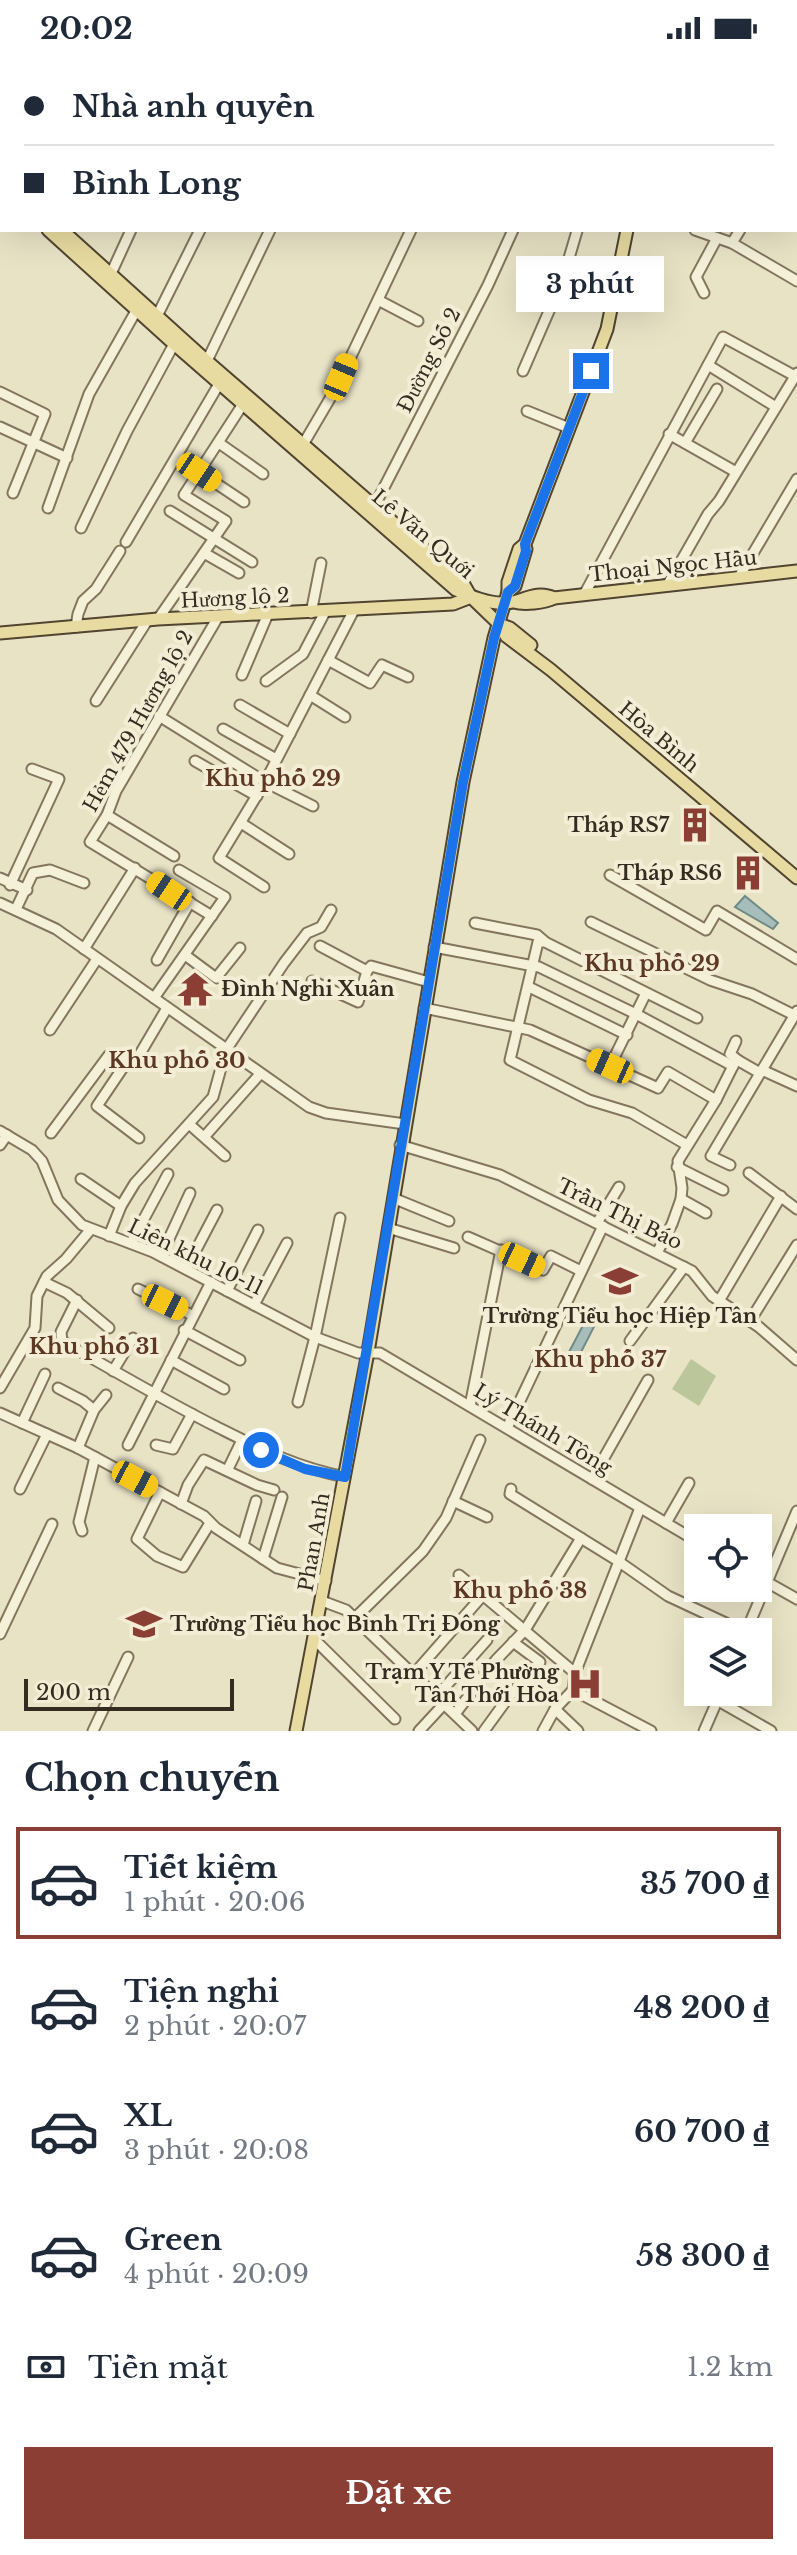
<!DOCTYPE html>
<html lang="vi">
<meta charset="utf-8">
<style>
:root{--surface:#fff;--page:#f6f6f7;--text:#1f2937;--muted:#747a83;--line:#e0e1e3;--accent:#8b3e34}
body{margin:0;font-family:"Libre Baskerville",serif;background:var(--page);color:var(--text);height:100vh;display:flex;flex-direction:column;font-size:30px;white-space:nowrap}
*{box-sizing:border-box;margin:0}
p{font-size:26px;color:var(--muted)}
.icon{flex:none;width:44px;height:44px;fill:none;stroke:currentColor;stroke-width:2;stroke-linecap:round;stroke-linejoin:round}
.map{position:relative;height:1675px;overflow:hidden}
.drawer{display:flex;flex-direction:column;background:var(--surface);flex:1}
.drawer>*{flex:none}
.hud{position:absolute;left:0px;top:0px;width:798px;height:176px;box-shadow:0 8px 32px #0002;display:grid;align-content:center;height:176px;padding:0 24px;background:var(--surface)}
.fabs{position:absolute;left:684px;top:1458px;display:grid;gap:16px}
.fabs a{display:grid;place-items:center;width:88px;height:88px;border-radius:0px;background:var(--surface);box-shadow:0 8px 32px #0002;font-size:40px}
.scale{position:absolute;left:24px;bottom:20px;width:210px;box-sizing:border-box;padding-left:8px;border:4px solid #342c20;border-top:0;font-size:22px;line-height:28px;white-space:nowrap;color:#342c20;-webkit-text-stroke:6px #f2edd4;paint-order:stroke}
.end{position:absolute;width:36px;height:36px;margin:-18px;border:10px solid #1a73e8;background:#fff;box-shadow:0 0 0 4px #fff}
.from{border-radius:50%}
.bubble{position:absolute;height:56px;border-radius:0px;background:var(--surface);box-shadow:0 8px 32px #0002;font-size:26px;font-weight:800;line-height:56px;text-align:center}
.car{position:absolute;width:24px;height:48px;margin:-24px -12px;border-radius:10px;box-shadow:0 0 6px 2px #0007;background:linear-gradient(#f5c518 24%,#345 0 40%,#f5c518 0 76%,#345 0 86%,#f5c518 0)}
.hud b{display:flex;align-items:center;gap:28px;height:76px;font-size:30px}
.hud b+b{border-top:2px solid var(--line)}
.hud i{width:20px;height:20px;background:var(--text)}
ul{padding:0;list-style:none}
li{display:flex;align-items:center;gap:24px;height:112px;margin:0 16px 12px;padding:0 8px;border:4px solid transparent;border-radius:0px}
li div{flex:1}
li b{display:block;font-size:30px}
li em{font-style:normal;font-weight:800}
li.active{border-color:var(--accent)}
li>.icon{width:72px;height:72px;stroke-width:1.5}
h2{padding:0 24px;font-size:36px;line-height:96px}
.pay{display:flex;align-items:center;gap:20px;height:88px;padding:0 24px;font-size:30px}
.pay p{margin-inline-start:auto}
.action{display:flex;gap:16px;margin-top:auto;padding:16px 24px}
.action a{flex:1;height:92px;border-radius:0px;background:var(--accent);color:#fff;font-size:32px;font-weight:800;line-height:92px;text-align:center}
.status{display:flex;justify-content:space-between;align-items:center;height:56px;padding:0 40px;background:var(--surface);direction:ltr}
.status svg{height:22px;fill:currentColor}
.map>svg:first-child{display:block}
.green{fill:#bcc69b}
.water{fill:#a7bdba;stroke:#6e8b87;stroke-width:2}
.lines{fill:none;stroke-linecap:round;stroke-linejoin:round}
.minor-casing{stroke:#83765d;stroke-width:13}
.major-casing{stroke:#514431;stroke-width:15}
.minor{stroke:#f5f0d8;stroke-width:9}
.major{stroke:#e8dba1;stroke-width:11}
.route{stroke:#1a73e8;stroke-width:10}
.labels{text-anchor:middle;stroke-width:8;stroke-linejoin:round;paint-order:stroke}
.street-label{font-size:20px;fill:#342c20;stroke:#f2edd4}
.poi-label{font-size:20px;font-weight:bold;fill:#342c20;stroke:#f2edd4;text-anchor:end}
.neighbourhood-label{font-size:22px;font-weight:bold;fill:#5c3724;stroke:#f2edd4}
</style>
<div class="status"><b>20:02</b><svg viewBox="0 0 49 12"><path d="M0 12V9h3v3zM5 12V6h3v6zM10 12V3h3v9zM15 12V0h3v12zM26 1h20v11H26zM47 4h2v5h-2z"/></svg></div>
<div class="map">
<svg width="797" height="1675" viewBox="0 0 797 1675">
<rect width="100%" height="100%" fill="#e9e3c6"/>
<path class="green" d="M691,1303L716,1320L699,1350L672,1333Z"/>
<g class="water">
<path d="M745,840L778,867L773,873L735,851Z"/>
<path d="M590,1256L599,1261L579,1300L569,1296Z"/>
</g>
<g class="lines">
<g class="minor-casing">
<g id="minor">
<path d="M391,0L395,2"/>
<path d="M717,0L721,2"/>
<path d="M137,2L138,0"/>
<path d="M162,2L163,0"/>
<path d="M209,2L210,0"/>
<path d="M280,2L281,0"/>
<path d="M347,2L348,0"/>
<path d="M383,2L384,0"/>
<path d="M491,2L492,0"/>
<path d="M735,2V0"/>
<path d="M796,41H797"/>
<path d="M796,63L797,61"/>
<path d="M796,106H797"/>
<path d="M0,169L2,166"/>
<path d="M695,174L732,187L797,225"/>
<path d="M732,187L740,174"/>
<path d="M109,222L131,174"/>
<path d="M584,224L616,230"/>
<path d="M559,236L577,175"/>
<path d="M704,237L696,221L717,182"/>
<path d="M378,244L418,265"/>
<path d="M157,260L200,174"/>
<path d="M708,309L776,351"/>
<path d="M204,311L270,174"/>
<path d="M523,315L556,239L559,236L612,248"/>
<path d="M0,336L45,358L13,437"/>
<path d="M527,355L569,372"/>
<path d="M0,371L67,402"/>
<path d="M669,378L736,416"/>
<path d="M219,387L263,418"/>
<path d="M685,387L717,333"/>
<path d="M301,392L335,334L411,174"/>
<path d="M199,416L244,446"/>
<path d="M375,449L488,229L513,174"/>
<path d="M48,452L89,338L136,255"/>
<path d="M170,455L252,506"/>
<path d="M81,472L127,375L174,288"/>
<path d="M126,486L219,328"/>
<path d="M204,497L239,517"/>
<path d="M739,521L797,423"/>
<path d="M668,528L708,458L719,445L797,317"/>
<path d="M585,537L723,281L795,320"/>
<path d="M311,557L321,507"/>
<path d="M158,563L226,465L184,439L243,348"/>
<path d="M76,571L78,558L83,545L96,533L120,495"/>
<path d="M328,604L370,627L382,609L408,621"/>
<path d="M242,619L268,558"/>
<path d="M266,625L303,598L325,556"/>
<path d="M310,639L345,661"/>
<path d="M96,645L147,565"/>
<path d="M240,649L290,678"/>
<path d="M159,660L265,726L313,750"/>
<path d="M223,673L276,703"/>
<path d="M195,705L257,740"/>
<path d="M107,759L174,800"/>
<path d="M241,767L289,798"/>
<path d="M610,819L706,874L717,855L797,903"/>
<path d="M0,822L27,834"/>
<path d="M10,829L59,723L32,713"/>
<path d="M264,831L219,802L265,726L354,554"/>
<path d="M0,847L56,873L309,1051L326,1057L405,1068"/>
<path d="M16,853L33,817L50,814L84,827"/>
<path d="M212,860L90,786L107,759L116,735L218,561"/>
<path d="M591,866L710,924L752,938L794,959"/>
<path d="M475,867L537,879L544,885"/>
<path d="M320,890L367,915"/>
<path d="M434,891L539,911L636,958L733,1010"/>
<path d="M84,893L135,812"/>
<path d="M185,899L216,922L240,892"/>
<path d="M157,904L190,846"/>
<path d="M312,925L358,946L367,915L371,910L429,926"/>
<path d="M529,931L627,979"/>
<path d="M154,942L225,841L179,814"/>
<path d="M424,952L530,974L658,1032L668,1016L716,1044"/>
<path d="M50,974L97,903"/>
<path d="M736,985L730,998L739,1005"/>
<path d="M610,1010L646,937"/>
<path d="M762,1014L797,1030"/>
<path d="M189,1068L225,1100"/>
<path d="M0,1075L32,1094L42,1105L58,1144L82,1169L153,1196L315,1281L358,1297H380L698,1486"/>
<path d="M51,1077L109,999H114L126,1007"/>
<path d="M205,1080L260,1018"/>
<path d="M139,1082L97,1050L126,1007L134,1008L167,952"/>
<path d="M0,1089L7,1079"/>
<path d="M400,1089L500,1119L692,1215L712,1240L759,1271L797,1304"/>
<path d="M687,1089L632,1057L589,1044L510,1004L538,886H545L697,962"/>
<path d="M730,1109L711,1100L797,955"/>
<path d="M677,1111L723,1134"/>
<path d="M749,1117L797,1153"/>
<path d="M81,1123L121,1150"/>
<path d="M393,1142L449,1165"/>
<path d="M681,1143L706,1157"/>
<path d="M597,1167L619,1131"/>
<path d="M388,1172L454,1192"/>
<path d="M109,1180L121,1150L135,1127L213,1041L226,994L284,907L307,877L321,871L331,854"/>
<path d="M468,1181L543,1214L551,1200L581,1215"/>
<path d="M131,1187L168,1118"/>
<path d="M657,1197L672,1168L681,1143L682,1132L678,1105L716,1044L735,1006L739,1005L760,1017"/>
<path d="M161,1200L190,1137"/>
<path d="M186,1213L217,1154"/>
<path d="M44,1226L67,1237L109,1272"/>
<path d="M138,1233L192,1259"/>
<path d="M227,1235L258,1174"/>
<path d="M77,1244L61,1276L62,1285C112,1314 162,1343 213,1369C261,1393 292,1410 345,1421"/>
<path d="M719,1245L781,1140"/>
<path d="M254,1249L287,1187"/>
<path d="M750,1265L797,1189"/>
<path d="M184,1274L240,1304"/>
<path d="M630,1285L684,1211"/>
<path d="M171,1304L224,1333"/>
<path d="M113,1315L133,1282"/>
<path d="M0,1332L35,1272L37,1240L47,1220L66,1203L91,1173"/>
<path d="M58,1332L83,1345L94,1354"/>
<path d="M298,1346L315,1281L340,1162"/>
<path d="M470,1350L501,1194"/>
<path d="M0,1357L78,1392L204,1460L216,1472L277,1512L326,1525"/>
<path d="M22,1367L45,1318"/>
<path d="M507,1372L603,1170"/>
<path d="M128,1389L211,1226"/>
<path d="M156,1389L173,1393L192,1358"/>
<path d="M78,1392L94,1354L106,1339"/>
<path d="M228,1413L242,1384"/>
<path d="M592,1423L648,1324"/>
<path d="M20,1433L47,1378"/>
<path d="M511,1433L510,1438L618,1505L668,1540L745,1576"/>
<path d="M160,1436L137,1483L157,1500L183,1511L210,1467"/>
<path d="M453,1445L487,1461"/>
<path d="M181,1448L188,1429L204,1404L257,1429L274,1434"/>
<path d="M666,1467L689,1427"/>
<path d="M82,1475L79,1466L95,1401"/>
<path d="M243,1489L256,1445"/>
<path d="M263,1503L282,1441"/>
<path d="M459,1519L575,1617"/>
<path d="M758,1521L797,1543"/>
<path d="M322,1545L346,1554L472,1675"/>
<path d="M355,1562L423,1495L446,1462L480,1384"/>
<path d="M746,1576L797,1455"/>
<path d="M0,1578L52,1468"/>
<path d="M315,1584L395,1663"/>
<path d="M464,1609L480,1626"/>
<path d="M413,1619L483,1539"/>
<path d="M573,1634L575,1617L640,1452"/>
<path d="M573,1634L651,1675"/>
<path d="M436,1641L487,1584"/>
<path d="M717,1644L771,1675"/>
<path d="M555,1653L578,1675"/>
<path d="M455,1658L496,1604L525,1574L581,1482"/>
<path d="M93,1675L128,1601"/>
<path d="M419,1675L444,1648"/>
<path d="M484,1675L508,1642L540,1606L513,1586"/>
<path d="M543,1675L555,1653L573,1634"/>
<path d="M704,1675L721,1636"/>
</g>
</g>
<g class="major-casing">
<g id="major">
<path d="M641,2V0"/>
<path d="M0,123L2,125"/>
<path d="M0,135L2,136"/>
<path d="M48,174L174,288L456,534C470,540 489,548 505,547C521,547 535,533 554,542C544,547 524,549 514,546"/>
<path d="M62,174L207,305L463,527L471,541L499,568L506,580L551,614L797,822"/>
<path d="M508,536L515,530L526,493"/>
<path d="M554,542L797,515"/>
<path d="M499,568L510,572L531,589"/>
<path d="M0,577L158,563L453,548L471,541"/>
<path d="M296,1675L368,1296L463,726L494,582L508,536V526L519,493L525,488L607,273L627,174"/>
</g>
</g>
<use href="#minor" class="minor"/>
<use href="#major" class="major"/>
</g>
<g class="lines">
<path class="route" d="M261,1394L305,1413L345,1421L463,726L494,582L508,536L515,530L526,495L525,488L591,315"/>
</g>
<defs>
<g id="building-bare" transform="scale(2.76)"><path d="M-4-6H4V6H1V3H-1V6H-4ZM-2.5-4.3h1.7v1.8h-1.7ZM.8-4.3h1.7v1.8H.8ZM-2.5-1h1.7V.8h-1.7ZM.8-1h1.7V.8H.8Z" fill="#8b3e34" stroke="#f2edd4" stroke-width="2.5" paint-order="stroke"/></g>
<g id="temple-bare" transform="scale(2.76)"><path d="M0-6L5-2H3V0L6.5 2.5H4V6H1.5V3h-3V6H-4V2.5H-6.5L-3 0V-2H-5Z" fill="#8b3e34" stroke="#f2edd4" stroke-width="2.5" paint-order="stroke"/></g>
<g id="school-bare" transform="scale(2.76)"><path d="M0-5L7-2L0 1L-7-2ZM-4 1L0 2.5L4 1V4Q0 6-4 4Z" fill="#8b3e34" stroke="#f2edd4" stroke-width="2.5" paint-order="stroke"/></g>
<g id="hospital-bare" transform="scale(2.76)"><path d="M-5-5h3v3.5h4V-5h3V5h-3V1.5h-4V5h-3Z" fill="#8b3e34" stroke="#f2edd4" stroke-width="2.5" paint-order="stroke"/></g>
</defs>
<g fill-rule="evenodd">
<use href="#building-bare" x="695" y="769"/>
<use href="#building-bare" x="748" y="817"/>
<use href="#temple-bare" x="195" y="933"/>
<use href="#school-bare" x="620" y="1225"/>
<use href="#school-bare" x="144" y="1568"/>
<use href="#hospital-bare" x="585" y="1628"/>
</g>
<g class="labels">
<g class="street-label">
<text transform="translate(429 304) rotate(-63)" y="7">Đường Số 2</text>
<text transform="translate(423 478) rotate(40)" y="7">Lê Văn Quới</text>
<text transform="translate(673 510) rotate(-6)" y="7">Thoại Ngọc Hầu</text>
<text transform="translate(235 542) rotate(-3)" y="7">Hương lộ 2</text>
<text transform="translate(138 665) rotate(-61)" y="7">Hẻm 479 Hương lộ 2</text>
<text transform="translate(659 681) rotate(40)" y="7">Hòa Bình</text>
<text transform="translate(620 1158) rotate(26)" y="7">Trần Thị Báo</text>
<text transform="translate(196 1201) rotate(26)" y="7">Liên khu 10-11</text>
<text transform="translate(543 1373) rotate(31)" y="7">Lý Thánh Tông</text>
<text transform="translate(314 1486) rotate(-80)" y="7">Phan Anh</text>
</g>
<g class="poi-label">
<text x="669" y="776">Tháp RS7</text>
<text x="722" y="824">Tháp RS6</text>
<text x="221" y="940" text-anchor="start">Đình Nghi Xuân</text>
<text x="620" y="1267" text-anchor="middle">Trường Tiểu học Hiệp Tân</text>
<text x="170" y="1575" text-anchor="start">Trường Tiểu học Bình Trị Đông</text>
<text x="559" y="1623">Trạm Y Tế Phường<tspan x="559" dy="23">Tân Thới Hòa</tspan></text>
</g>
<g class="neighbourhood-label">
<text x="273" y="730">Khu phố 29</text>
<text x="652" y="915">Khu phố 29</text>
<text x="177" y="1012">Khu phố 30</text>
<text x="94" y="1298">Khu phố 31</text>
<text x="600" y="1311">Khu phố 37</text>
<text x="520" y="1542">Khu phố 38</text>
</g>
</g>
</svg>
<div class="fabs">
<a><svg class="icon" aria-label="locate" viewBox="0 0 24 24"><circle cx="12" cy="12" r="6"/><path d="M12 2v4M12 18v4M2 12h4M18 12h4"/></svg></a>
<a><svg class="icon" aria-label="layers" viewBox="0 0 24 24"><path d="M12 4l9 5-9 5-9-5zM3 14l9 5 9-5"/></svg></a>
</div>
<div class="scale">200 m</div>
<i class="end from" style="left:261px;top:1394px"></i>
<i class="end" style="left:591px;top:315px"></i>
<div class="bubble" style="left:516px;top:200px;width:148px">3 phút</div>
<i class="car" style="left:341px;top:321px;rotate:23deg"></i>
<i class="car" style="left:199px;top:416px;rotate:124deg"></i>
<i class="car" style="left:169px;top:835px;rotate:304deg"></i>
<i class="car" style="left:610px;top:1010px;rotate:294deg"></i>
<i class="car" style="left:522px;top:1204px;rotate:115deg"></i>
<i class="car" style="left:165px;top:1246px;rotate:116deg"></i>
<i class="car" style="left:135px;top:1423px;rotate:118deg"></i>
<div class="hud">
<b><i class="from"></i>Nhà anh quyền</b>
<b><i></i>Bình Long</b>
</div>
</div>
<section class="drawer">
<h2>Chọn chuyến</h2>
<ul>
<li class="active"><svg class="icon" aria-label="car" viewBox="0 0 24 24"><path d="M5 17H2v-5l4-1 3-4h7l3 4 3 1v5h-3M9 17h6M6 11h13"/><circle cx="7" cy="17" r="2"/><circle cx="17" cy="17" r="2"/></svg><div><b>Tiết kiệm</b><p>1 phút · 20:06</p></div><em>35 700 ₫</em></li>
<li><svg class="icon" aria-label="car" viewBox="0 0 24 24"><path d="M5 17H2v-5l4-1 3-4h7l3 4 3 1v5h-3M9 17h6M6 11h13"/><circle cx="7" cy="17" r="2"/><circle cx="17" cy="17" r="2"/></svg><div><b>Tiện nghi</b><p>2 phút · 20:07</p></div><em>48 200 ₫</em></li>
<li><svg class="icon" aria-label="car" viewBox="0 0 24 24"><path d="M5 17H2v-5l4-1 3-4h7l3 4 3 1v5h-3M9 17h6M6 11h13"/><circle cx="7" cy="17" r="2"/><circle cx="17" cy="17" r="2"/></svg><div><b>XL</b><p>3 phút · 20:08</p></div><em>60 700 ₫</em></li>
<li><svg class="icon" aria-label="car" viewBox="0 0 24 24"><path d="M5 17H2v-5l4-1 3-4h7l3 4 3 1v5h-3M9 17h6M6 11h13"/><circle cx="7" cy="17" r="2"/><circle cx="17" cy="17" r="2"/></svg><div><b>Green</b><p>4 phút · 20:09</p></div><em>58 300 ₫</em></li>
</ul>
<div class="pay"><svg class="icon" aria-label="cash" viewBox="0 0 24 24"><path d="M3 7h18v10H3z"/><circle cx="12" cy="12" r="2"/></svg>Tiền mặt<p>1.2 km</p></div>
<div class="action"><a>Đặt xe</a></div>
</section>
